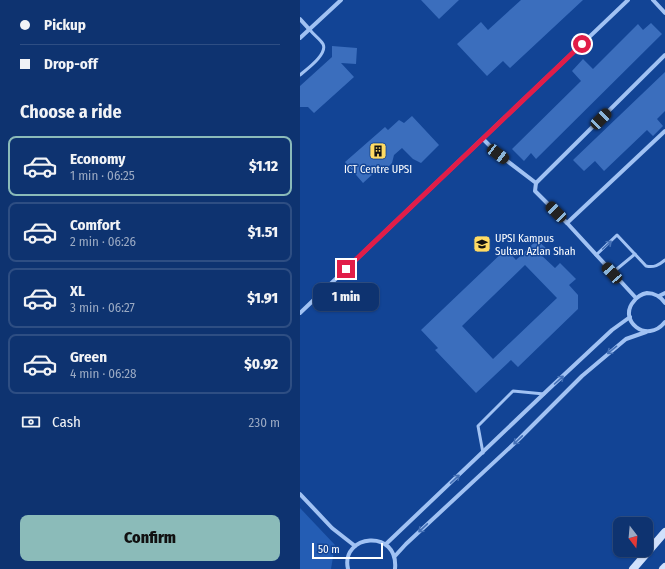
<!DOCTYPE html>
<meta charset="utf-8">
<style>
:root{--surface:#0e3370;--page:#173b75;--text:#f1f3f6;--muted:#9baac3;--line:#2e4e83;--accent:#8bbbb9}
body{margin:0;font-family:"Fira Sans Condensed",sans-serif;background:var(--page);color:var(--text);height:100vh;display:flex;flex-direction:column;font-size:15px;white-space:nowrap}
*{box-sizing:border-box;margin:0}
p{font-size:13px;color:var(--muted)}
.icon{flex:none;width:22px;height:22px;fill:none;stroke:currentColor;stroke-width:2;stroke-linecap:round;stroke-linejoin:round}
.map{position:relative;flex:1;overflow:hidden}
.details{display:flex;flex-direction:column;background:var(--surface);width:300px}
.details>*{flex:none}
.top-card{display:grid;align-content:center;height:88px;padding:0 20px;background:var(--surface)}
.needle{width:26px;rotate:164deg}
.fabs{position:absolute;left:313px;top:517px;display:grid;gap:8px}
.fabs a{display:grid;place-items:center;width:40px;height:40px;border-radius:8px;background:var(--surface);box-shadow:0 1px 3px #0004,0 0 0 1px var(--line);font-size:20px}
.scale{position:absolute;left:12px;bottom:10px;width:71px;box-sizing:border-box;padding-left:4px;border:2px solid #fff;border-top:0;font-size:11px;line-height:14px;white-space:nowrap;color:#fff;-webkit-text-stroke:3px #124495;paint-order:stroke}
.end{position:absolute;width:18px;height:18px;margin:-9px;border:5px solid #e11d48;background:#fff;box-shadow:0 0 0 2px #fff}
.from{border-radius:50%}
.bubble{position:absolute;height:28px;border-radius:8px;background:var(--surface);box-shadow:0 1px 3px #0004,0 0 0 1px var(--line);font-size:13px;font-weight:800;line-height:28px;text-align:center}
.car{position:absolute;width:12px;height:24px;margin:-12px -6px;border-radius:5px;box-shadow:0 0 3px 1px #0007;background:linear-gradient(#222 24%,#8ab4d8 0 40%,#222 0 76%,#8ab4d8 0 86%,#222 0)}
.top-card b{display:flex;align-items:center;gap:14px;height:38px;font-size:15px}
.top-card b+b{border-top:1px solid var(--line)}
.top-card i{width:10px;height:10px;background:var(--text)}
ul{padding:0;list-style:none}
li{display:flex;align-items:center;gap:12px;height:60px;margin:0 8px 6px;padding:0 12px;border:2px solid var(--line);border-radius:8px}
li div{flex:1}
li b{display:block;font-size:15px}
li em{font-style:normal;font-weight:800}
li.active{border-color:var(--accent)}
li>.icon{width:36px;height:36px;stroke-width:1.5}
h2{padding:0 20px;font-size:18px;line-height:48px}
.pay{display:flex;align-items:center;gap:10px;height:44px;padding:0 20px;font-size:15px}
.pay p{margin-inline-start:auto}
.action{display:flex;gap:8px;margin-top:auto;padding:8px 20px}
.action a{flex:1;height:46px;border-radius:8px;background:var(--accent);color:#111;font-size:16px;font-weight:800;line-height:46px;text-align:center}
main{display:flex;flex:1;min-height:0}
.map>svg:first-child{display:block}
.green{fill:#245db4}
.building{fill:#3b6ebd;fill-rule:evenodd}
.lines{fill:none;stroke-linecap:round;stroke-linejoin:round}
.lane{stroke:#a1c2f3;stroke-width:3}
.street{stroke:#a1c2f3;stroke-width:4}
.secondary{stroke:#d1e1fc;stroke-width:8}
.oneway{stroke:#4470b6}
.route{stroke:#e11d48;stroke-width:5}
.labels{text-anchor:middle;stroke-width:3;stroke-linejoin:round;paint-order:stroke}
.poi-label{font-size:11px;fill:#fff;stroke:#124495}
</style>
<main>
<section class="details">
<div class="top-card">
<b><i class="from"></i>Pickup</b>
<b><i></i>Drop-off</b>
</div>
<h2>Choose a ride</h2>
<ul>
<li class="active"><svg class="icon" aria-label="car" viewBox="0 0 24 24"><path d="M5 17H2v-5l4-1 3-4h7l3 4 3 1v5h-3M9 17h6M6 11h13"/><circle cx="7" cy="17" r="2"/><circle cx="17" cy="17" r="2"/></svg><div><b>Economy</b><p>1 min · 06:25</p></div><em>$1.12</em></li>
<li><svg class="icon" aria-label="car" viewBox="0 0 24 24"><path d="M5 17H2v-5l4-1 3-4h7l3 4 3 1v5h-3M9 17h6M6 11h13"/><circle cx="7" cy="17" r="2"/><circle cx="17" cy="17" r="2"/></svg><div><b>Comfort</b><p>2 min · 06:26</p></div><em>$1.51</em></li>
<li><svg class="icon" aria-label="car" viewBox="0 0 24 24"><path d="M5 17H2v-5l4-1 3-4h7l3 4 3 1v5h-3M9 17h6M6 11h13"/><circle cx="7" cy="17" r="2"/><circle cx="17" cy="17" r="2"/></svg><div><b>XL</b><p>3 min · 06:27</p></div><em>$1.91</em></li>
<li><svg class="icon" aria-label="car" viewBox="0 0 24 24"><path d="M5 17H2v-5l4-1 3-4h7l3 4 3 1v5h-3M9 17h6M6 11h13"/><circle cx="7" cy="17" r="2"/><circle cx="17" cy="17" r="2"/></svg><div><b>Green</b><p>4 min · 06:28</p></div><em>$0.92</em></li>
</ul>
<div class="pay"><svg class="icon" aria-label="cash" viewBox="0 0 24 24"><path d="M3 7h18v10H3z"/><circle cx="12" cy="12" r="2"/></svg>Cash<p>230 m</p></div>
<div class="action"><a>Confirm</a></div>
</section>
<div class="map">
<svg width="365" height="569" viewBox="0 0 365 569">
<rect width="100%" height="100%" fill="#124495"/>
<path class="green" d="M0,508L35,545L31,569H0Z"/>
<g class="building">
<path d="M121,0H159L139,19Z"/>
<path d="M221,0H283L210,68L203,61L187,76L157,44L181,22L188,30Z"/>
<path d="M351,23L362,34L236,159L231,153L224,161L212,149L281,81L272,71L283,59L293,69L338,24L343,30Z"/>
<path d="M32,46L57,48L56,64L41,63L54,77L14,113L8,107H0V86L32,57Z"/>
<path d="M365,72V111L357,119L363,126L353,136L347,130L304,171L295,161L284,171L273,160Z"/>
<path d="M112,116L139,145L121,163L113,159L102,148L94,155L92,163L83,172H75L63,183L45,162L85,127L88,130L99,120L104,123Z"/>
<path d="M237,240L246,248L240,254L255,268L260,263L276,279L269,285L278,295V309L218,367L211,360L176,393L135,350L138,348L121,330L206,249L216,260ZM225,265L257,298L193,359L162,326Z"/>
</g>
<g class="lines">
<g class="lane">
<path d="M0,75C7,69 28,54 23,44C20,39 14,35 10,30"/>
<path d="M296,255L317,235L346,266C354,268 359,265 365,260"/>
<path d="M312,273L335,254"/>
<path d="M183,453L178,426L213,391L244,394"/>
</g>
<g class="street">
<path d="M353,0L365,13"/>
<path d="M0,19L10,30"/>
<path d="M0,38L41,0"/>
<path d="M183,139L198,154L236,183L235,191L267,223L336,298"/>
<path d="M236,183L365,55"/>
<path d="M267,223L365,131"/>
<path d="M359,296L365,293"/>
<path d="M365,303C361,297 354,293 347,293C341,294 337,297 334,301C317,320 347,345 365,322"/>
<path d="M0,313L328,0"/>
<path d="M0,494L32,528L55,546"/>
<path d="M86,544L252,386L312,330L330,317"/>
<path d="M95,556L106,544L219,439L282,376L326,339L346,332"/>
<path d="M48,569C40,534 99,528 95,569"/>
</g>
<g class="secondary">
<path d="M333,569L365,532"/>
<path d="M363,569L365,567"/>
</g>
</g>
<defs><path id="oneway-shaft" d="M-6 0H5M1.5-3L5.5 0L1.5 3" fill="none" stroke-width="1.6" stroke-linecap="round" stroke-linejoin="round"/></defs>
<g class="oneway">
<use href="#oneway-shaft" transform="translate(307 245) rotate(-42)"/>
<use href="#oneway-shaft" transform="translate(312 350) rotate(141)"/>
<use href="#oneway-shaft" transform="translate(259 380) rotate(-42)"/>
<use href="#oneway-shaft" transform="translate(218 440) rotate(136)"/>
<use href="#oneway-shaft" transform="translate(155 479) rotate(-43)"/>
<use href="#oneway-shaft" transform="translate(123 528) rotate(137)"/>
</g>
<g class="lines">
<path class="route" d="M46,269L282,44"/>
</g>
<defs>
<g id="building-square" transform="scale(0.9)"><rect x="-9" y="-9" width="18" height="18" rx="4" fill="#ffdb63" stroke="#124495"/><path d="M-4-6H4V6H1V3H-1V6H-4ZM-2.5-4.3h1.7v1.8h-1.7ZM.8-4.3h1.7v1.8H.8ZM-2.5-1h1.7V.8h-1.7ZM.8-1h1.7V.8H.8Z" fill="#111"/></g>
<g id="university-square" transform="scale(0.9)"><rect x="-9" y="-9" width="18" height="18" rx="4" fill="#ffdb63" stroke="#124495"/><path d="M0-5L7-2L0 1L-7-2ZM-4 1L0 2.5L4 1V4Q0 6-4 4Z" fill="#111"/></g>
</defs>
<g fill-rule="evenodd">
<use href="#building-square" x="78" y="151"/>
<use href="#university-square" x="182" y="244"/>
</g>
<g class="labels">
<g class="poi-label">
<text x="78" y="173">ICT Centre UPSI</text>
<text x="195" y="242" text-anchor="start">UPSI Kampus<tspan x="195" dy="13">Sultan Azlan Shah</tspan></text>
</g>
</g>
</svg>
<div class="fabs">
<a><svg class="needle" viewBox="-14 -14 28 28"><path d="M0-13l5 13h-10z" fill="#e53935"/><path d="M0 13l5-13h-10z" fill="#9baac3"/></svg></a>
</div>
<div class="scale">50 m</div>
<i class="end from" style="left:282px;top:44px"></i>
<i class="end" style="left:46px;top:269px"></i>
<div class="bubble" style="left:13px;top:283px;width:66px">1 min</div>
<i class="car" style="left:301px;top:119px;rotate:45deg"></i>
<i class="car" style="left:198px;top:154px;rotate:127deg"></i>
<i class="car" style="left:256px;top:212px;rotate:315deg"></i>
<i class="car" style="left:312px;top:273px;rotate:318deg"></i>
</div>
</main>
